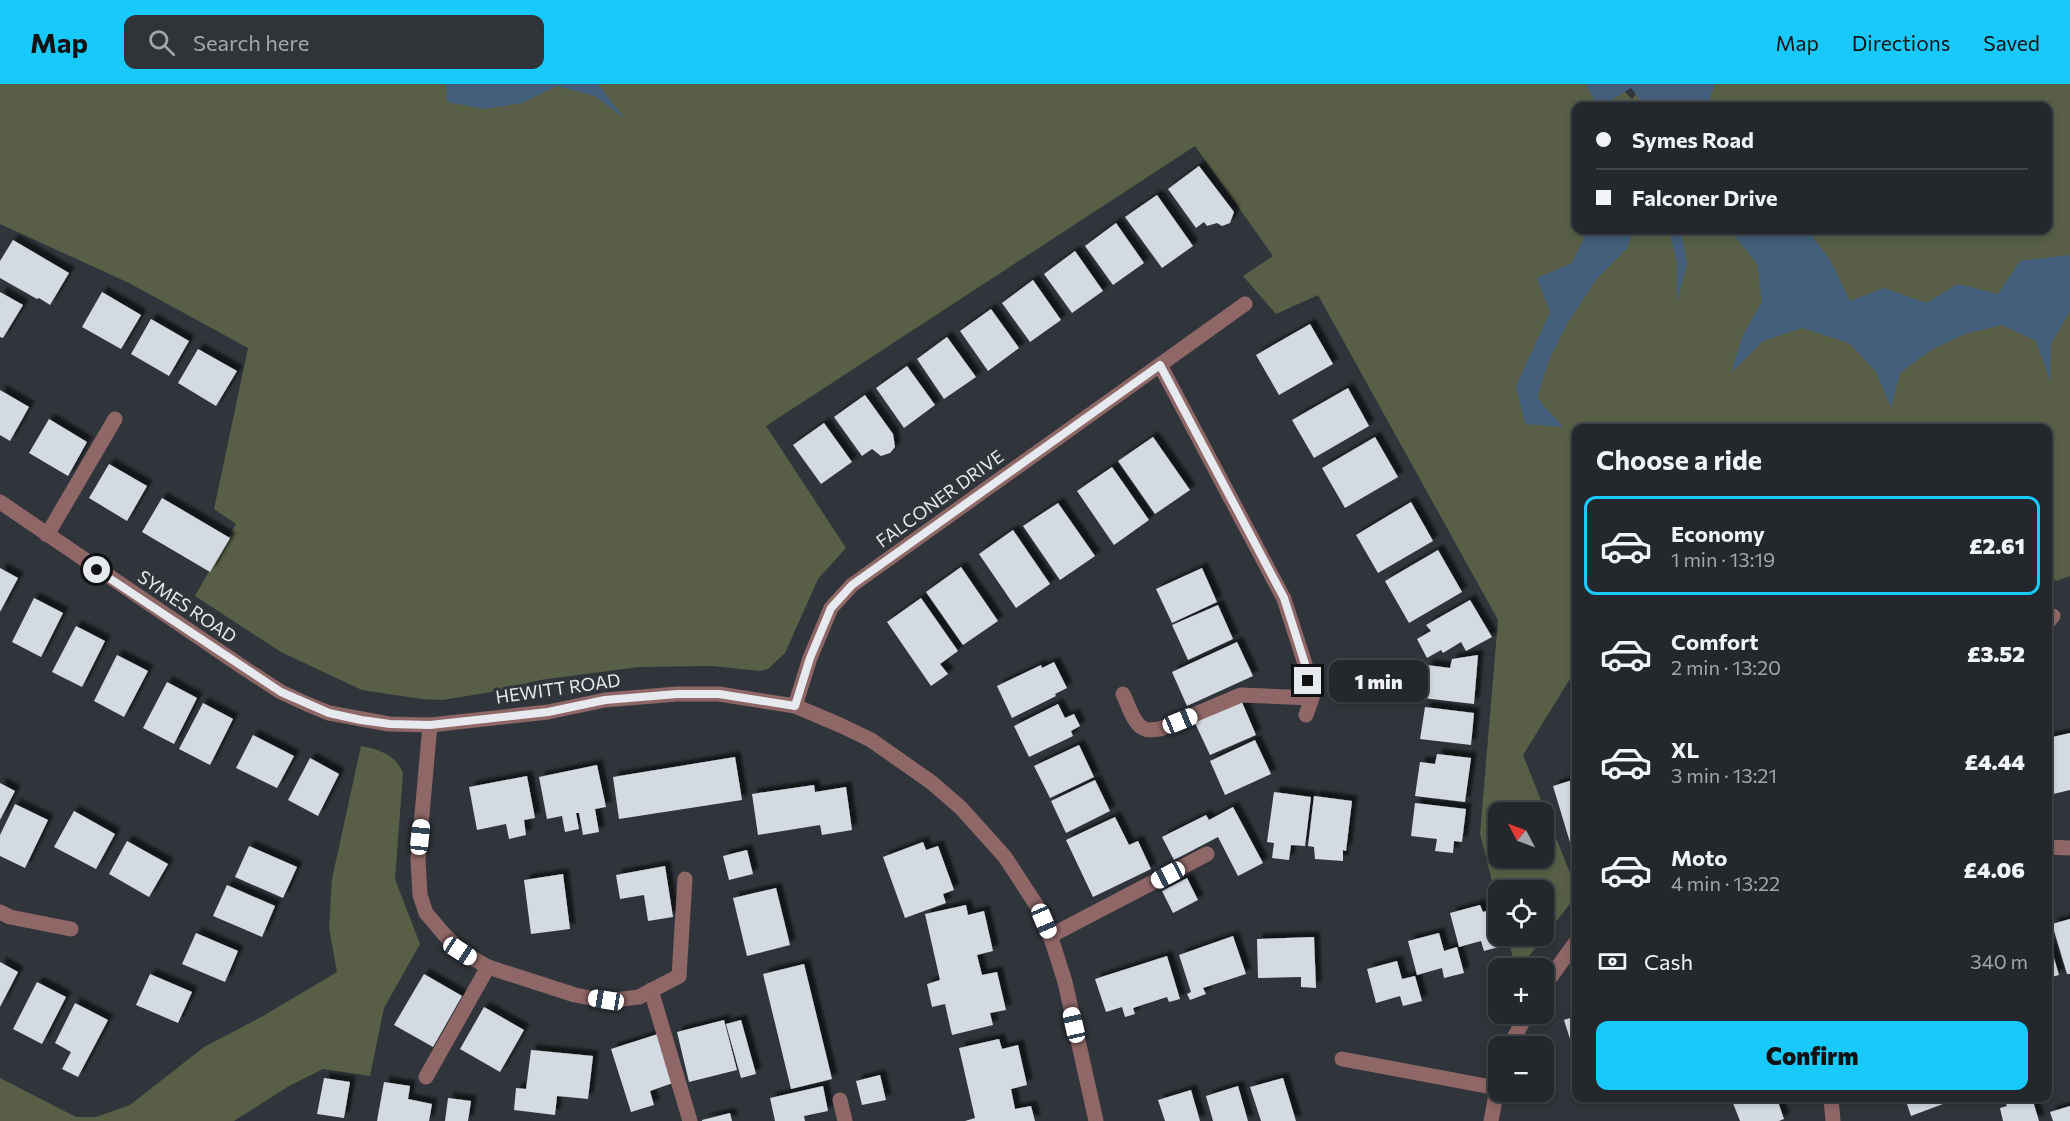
<!DOCTYPE html>
<meta charset="utf-8">
<style>
:root{--surface:#24282c;--page:#303438;--text:#f1f3f6;--muted:#a3a6a9;--line:#414448;--accent:#18cafc}
body{margin:0;font-family:Commissioner,sans-serif;background:var(--page);color:var(--text);height:100vh;display:flex;flex-direction:column;font-size:22px;white-space:nowrap}
*{box-sizing:border-box;margin:0}
p{font-size:20px;color:var(--muted)}
.icon{flex:none;width:33px;height:33px;fill:none;stroke:currentColor;stroke-width:2;stroke-linecap:round;stroke-linejoin:round}
.map{position:relative;flex:1;overflow:hidden}
.drawer{position:absolute;left:1572px;top:340px;width:480px;height:678px;display:flex;flex-direction:column;background:var(--surface);border-radius:12px;box-shadow:0 3px 9px #0003,0 0 0 2px var(--line)}
.drawer>*{flex:none}
.top-card{position:absolute;left:1572px;top:18px;width:480px;height:132px;border-radius:12px;box-shadow:0 3px 9px #0003,0 0 0 2px var(--line);display:grid;align-content:center;height:132px;padding:0 24px;background:var(--surface)}
.needle{width:39px;rotate:311deg}
.controls{position:absolute;left:1488px;top:718px;display:grid;gap:12px}
.controls a{display:grid;place-items:center;width:66px;height:66px;border-radius:12px;background:var(--surface);box-shadow:0 3px 9px #0003,0 0 0 2px var(--line);font-size:30px}
.end{position:absolute;width:27px;height:27px;margin:-14px;border:8px solid #e6eaee;background:#111;box-shadow:0 0 0 3px #111}
.from{border-radius:50%}
.bubble{position:absolute;height:42px;border-radius:12px;background:var(--surface);box-shadow:0 3px 9px #0003,0 0 0 2px var(--line);font-size:20px;font-weight:800;line-height:42px;text-align:center}
.car{position:absolute;width:18px;height:36px;margin:-18px -9px;border-radius:8px;box-shadow:0 0 4px 2px #0007;background:linear-gradient(#fff 24%,#345 0 40%,#fff 0 76%,#345 0 86%,#fff 0)}
.top-card b{display:flex;align-items:center;gap:21px;height:57px;font-size:22px}
.top-card b+b{border-top:2px solid var(--line)}
.top-card i{width:15px;height:15px;background:var(--text)}
ul{padding:0;list-style:none}
li{display:flex;align-items:center;gap:18px;height:99px;margin:0 12px 9px;padding:0 12px;border:3px solid transparent;border-radius:12px}
li div{flex:1}
li b{display:block;font-size:22px}
li em{font-style:normal;font-weight:800}
li.current{border-color:var(--accent)}
li>.icon{width:54px;height:54px;stroke-width:1.5}
h2{padding:0 24px;font-size:27px;line-height:72px}
.pay{display:flex;align-items:center;gap:15px;height:66px;padding:0 24px;font-size:22px}
.pay p{margin-inline-start:auto}
.action{display:flex;gap:12px;margin-top:auto;padding:12px 24px}
.action a{flex:1;height:69px;border-radius:12px;background:var(--accent);color:#111;font-size:24px;font-weight:800;line-height:69px;text-align:center}
header{display:flex;align-items:center;gap:36px;box-sizing:border-box;height:84px;padding:0 30px;background:var(--accent);color:#111}
header strong{font-size:28px}
nav{display:flex;gap:33px;margin-inline-start:auto;font-size:21px}
.search{width:420px;height:54px;background:var(--page);display:flex;align-items:center;gap:15px;box-sizing:border-box;padding:0 21px;border-radius:12px;color:var(--muted);font-size:22px}
.map>svg:first-child{display:block}
.green{fill:#585f46;fill-rule:evenodd}
.water{fill:#425e7a}
.building{fill:#d3dae2;filter:url(#shadow)}
.lines{fill:none;stroke-linecap:round;stroke-linejoin:round}
.lane{stroke:#8f6766;stroke-width:15}
.street{stroke:#8f6766;stroke-width:15}
.route{stroke:#e6eaee;stroke-width:8}
.labels{text-anchor:middle;stroke-width:6;stroke-linejoin:round;paint-order:stroke}
.street-label{font-size:18px;fill:#e6eaee;stroke:#30353b}
</style>
<header>
<strong>Map</strong>
<div class="search"><svg class="icon" aria-label="search" viewBox="0 0 24 24"><circle cx="10" cy="10" r="6"/><path d="M15 15l6 6"/></svg>Search here</div>
<nav><a>Map</a><a>Directions</a><a>Saved</a></nav>
</header>
<div class="map">
<svg width="2070" height="1037" viewBox="0 0 2070 1037">
<defs>
<filter id="shadow"><feDropShadow dx="5.5" dy="-5.5" stdDeviation="1.5" flood-color="#0009"/></filter>
</defs>
<rect width="100%" height="100%" fill="#30353b"/>
<g class="green">
<path d="M0,0H1617L1632,15L1644,0H2070V492L2056,497L2048,493V345H1576V585L1523,671L1576,804V812L1519,885H1516L1507,852H1544V807H1498V821L1480,750L1498,536L1318,211L1276,230L1243,192L1273,172L1195,62L766,342L846,464L818,495L785,569L768,585L760,587L712,582L639,583L540,596L491,608L443,616L421,615L362,606L281,568L195,512L236,440L214,425L248,264L129,199L0,140ZM1576,22H2048V146H1576ZM1498,729H1544V774H1498Z"/>
<path d="M361,662C380,666 395,670 403,689L395,795L420,860L384,924L370,992L323,985L289,1002L234,1037H0V994L76,1033H96L130,1021L204,963L263,932L337,888L329,844L332,795Z"/>
</g>
<g class="water">
<path d="M446,0H598L625,35L595,12L557,2L522,19L485,25L447,18Z"/>
<path d="M1586,0H1715L1710,14V22H1645L1631,4L1602,22H1597Z"/>
<path d="M1588,146H1632L1628,163L1596,196L1567,240L1549,276L1537,314L1563,343L1525,340L1516,302L1550,228L1537,194L1572,179Z"/>
<path d="M1669,146H1681L1687,180L1677,219V179Z"/>
<path d="M1730,146H1808L1831,178L1850,217L1884,204L1926,219L1958,200L1998,210L2020,177L2070,171V227L2051,260L2050,297L2036,257L2002,241L1965,250L1931,266L1900,289L1891,324L1876,288L1849,259L1802,244L1763,257L1731,289L1742,253L1762,217L1757,180Z"/>
</g>
<g class="building">
<path d="M1199,82L1234,128L1230,139L1222,142L1217,139L1207,142L1204,138L1196,144L1168,105Z"/>
<path d="M1157,111L1193,162L1162,184L1125,133Z"/>
<path d="M1116,139L1144,179L1113,201L1085,162Z"/>
<path d="M13,156L69,189L50,221L39,214L37,215L0,194V177Z"/>
<path d="M1075,167L1103,207L1072,229L1044,190Z"/>
<path d="M1033,196L1061,236L1030,258L1002,219Z"/>
<path d="M0,208L23,221L3,254L0,253Z"/>
<path d="M102,208L141,231L121,265L82,243Z"/>
<path d="M991,225L1019,264L988,287L960,247Z"/>
<path d="M151,235L189,257L169,292L131,270Z"/>
<path d="M1310,240L1333,280L1279,311L1256,271Z"/>
<path d="M947,253L976,293L944,315L917,275Z"/>
<path d="M198,265L237,287L216,322L178,299Z"/>
<path d="M907,282L935,321L904,344L876,304Z"/>
<path d="M1348,304L1369,342L1314,374L1292,336Z"/>
<path d="M0,306L29,323L10,357L0,351Z"/>
<path d="M865,311L893,350L895,363L890,369L881,372L872,365L862,372L834,333Z"/>
<path d="M49,335L87,358L68,392L29,369Z"/>
<path d="M824,339L852,378L821,400L793,361Z"/>
<path d="M1153,353L1190,406L1155,430L1118,377Z"/>
<path d="M1375,353L1398,393L1345,424L1322,384Z"/>
<path d="M109,380L147,402L127,437L89,414Z"/>
<path d="M1112,383L1149,436L1114,461L1077,407Z"/>
<path d="M162,414L230,454L210,488L142,448Z"/>
<path d="M1411,418L1433,457L1378,489L1356,451Z"/>
<path d="M1058,419L1095,472L1060,496L1023,442Z"/>
<path d="M1013,446L1050,500L1016,524L979,470Z"/>
<path d="M1438,466L1462,508L1409,539L1385,497Z"/>
<path d="M961,483L998,537L963,561L926,508Z"/>
<path d="M0,484L18,494L0,528Z"/>
<path d="M1202,484L1217,518L1172,539L1156,505Z"/>
<path d="M34,514L63,529L41,573L12,558Z"/>
<path d="M921,514L958,567L940,580L948,590L931,602L887,538Z"/>
<path d="M1470,516L1492,553L1466,567L1461,558L1443,569L1441,566L1427,574L1417,555L1431,547L1426,541Z"/>
<path d="M1218,521L1233,555L1188,576L1172,541Z"/>
<path d="M76,542L105,557L82,603L52,588Z"/>
<path d="M1237,558L1253,592L1187,622L1172,588Z"/>
<path d="M117,571L148,587L124,633L94,617Z"/>
<path d="M1478,571L1474,620L1423,614L1427,581L1450,584L1452,575Z"/>
<path d="M1054,578L1067,604L1055,610L1056,612L1012,634L997,602L1041,581L1042,584Z"/>
<path d="M167,598L197,614L174,660L143,644Z"/>
<path d="M1241,616L1256,651L1210,671L1194,637Z"/>
<path d="M203,619L233,635L210,681L179,665Z"/>
<path d="M1058,620L1065,634L1074,630L1080,642L1071,647L1073,652L1029,673L1014,642Z"/>
<path d="M1425,623L1474,629L1471,661L1420,655Z"/>
<path d="M2070,649V706L2049,711L2048,704V654Z"/>
<path d="M253,651L294,672L277,704L236,684Z"/>
<path d="M1255,656L1271,690L1225,711L1210,677Z"/>
<path d="M1079,661L1094,693L1050,714L1034,682Z"/>
<path d="M1437,670L1471,674L1465,718L1415,712L1420,678L1435,680Z"/>
<path d="M735,673L742,716L619,735L613,693Z"/>
<path d="M310,674L339,690L318,732L288,716Z"/>
<path d="M597,681L606,723L595,725L599,748L583,751L579,729H576L579,745L565,748L562,732L547,735L539,693Z"/>
<path d="M527,692L535,734L524,736L526,751L509,755L506,740L477,746L469,703Z"/>
<path d="M1576,695V763L1572,765L1553,702Z"/>
<path d="M1095,696L1110,727L1066,749L1051,717Z"/>
<path d="M0,699L15,707L0,736Z"/>
<path d="M814,701L815,708L846,703L852,746L822,751L820,741L758,751L752,710Z"/>
<path d="M1274,708L1311,713L1305,762L1291,761L1289,776L1272,774L1274,759L1267,758Z"/>
<path d="M1314,712L1352,717L1346,767L1343,766V777L1315,775L1314,763L1308,762Z"/>
<path d="M1415,719L1466,725L1462,758L1454,757L1453,769L1435,767L1437,755L1411,752Z"/>
<path d="M15,720L48,736L25,784L0,772V751Z"/>
<path d="M1233,723L1263,779L1238,792L1218,753L1174,776L1162,753L1206,731L1209,736Z"/>
<path d="M74,727L115,750L96,785L54,763Z"/>
<path d="M1115,733L1129,761L1138,757L1151,785L1093,813L1066,756Z"/>
<path d="M127,757L168,780L149,813L109,790Z"/>
<path d="M923,758L926,766L938,762L954,806L943,810L946,819L905,834L883,773Z"/>
<path d="M249,762L297,783L283,814L235,793Z"/>
<path d="M747,766L753,790L729,796L723,772Z"/>
<path d="M665,782L673,833L648,837L644,811L620,815L616,791Z"/>
<path d="M563,790L570,845L531,850L524,796Z"/>
<path d="M1187,794L1198,816L1173,829L1162,807Z"/>
<path d="M227,801L275,822L262,853L213,832Z"/>
<path d="M776,804L790,861L747,872L733,814Z"/>
<path d="M966,821L968,831L984,827L993,867L977,871L982,891L997,888L1006,926L990,929L993,941L952,951L945,920L932,923L927,900L940,896L925,830Z"/>
<path d="M1480,821L1483,828L1496,824L1498,834V852H1503L1506,861L1484,867L1481,857L1459,863L1450,829Z"/>
<path d="M2070,835V890H2067L2052,840Z"/>
<path d="M196,849L238,867L225,898L182,880Z"/>
<path d="M1439,849L1444,867L1457,863L1464,889L1444,894L1442,884L1417,891L1408,857Z"/>
<path d="M1233,852L1246,890L1203,904L1206,910L1190,916L1187,910L1191,908L1179,871Z"/>
<path d="M1314,853L1316,904L1301,903V893L1258,894L1257,855Z"/>
<path d="M2048,854L2059,891L2048,894Z"/>
<path d="M1167,872L1180,915L1169,918L1167,913L1133,924L1135,930L1125,933L1122,923L1106,928L1095,895Z"/>
<path d="M1397,877L1402,895L1415,892L1422,917L1403,922L1400,912L1376,919L1367,885Z"/>
<path d="M0,878L18,888L0,923Z"/>
<path d="M804,880L832,995L791,1005L763,890Z"/>
<path d="M150,890L192,908L178,939L136,921Z"/>
<path d="M424,890L462,912L433,963L394,941Z"/>
<path d="M37,898L66,913L42,960L13,945Z"/>
<path d="M75,919L108,936L78,993L62,985L71,968L55,959Z"/>
<path d="M484,923L524,946L500,988L460,965Z"/>
<path d="M1576,932V974L1564,936Z"/>
<path d="M724,936L737,986L689,998L677,948Z"/>
<path d="M741,936L756,990L741,994L726,940Z"/>
<path d="M658,950L673,999L650,1007L654,1021L631,1028L611,965Z"/>
<path d="M999,955L1002,965L1018,961L1027,1001L1011,1005L1015,1025L1031,1022L1035,1037H965L975,1034L959,964Z"/>
<path d="M531,966L593,972L588,1015L557,1012L555,1031L514,1026L516,1004L526,1005Z"/>
<path d="M880,991L886,1016L862,1021L856,997Z"/>
<path d="M324,994L350,998L344,1034L317,1030Z"/>
<path d="M1283,994L1296,1037H1261L1250,1003Z"/>
<path d="M384,998L410,1002L408,1015L432,1020L429,1037H377Z"/>
<path d="M823,1002L828,1027L804,1032L805,1037H775L770,1014Z"/>
<path d="M1238,1002L1248,1037H1213L1206,1012Z"/>
<path d="M1191,1006L1200,1037H1165L1158,1016Z"/>
<path d="M448,1014L471,1017L468,1037H445Z"/>
<path d="M1731,1014H1769L1770,1017L1777,1015L1784,1035L1779,1037H1740Z"/>
<path d="M1905,1014H1941L1943,1020L1911,1032Z"/>
<path d="M2004,1014H2032L2039,1037H2003L2000,1024L2007,1022Z"/>
<path d="M2070,1022V1037H2053L2050,1028Z"/>
<path d="M730,1029L732,1037H702V1036Z"/>
</g>
<g class="lines">
<g class="lane">
<path d="M47,451L115,335"/>
<path d="M2048,538L2053,532"/>
<path d="M1123,610C1128,620 1134,642 1145,645C1149,647 1155,645 1160,645L1241,611L1312,614"/>
<path d="M1050,852L1207,770"/>
<path d="M679,892L685,795"/>
<path d="M651,906L690,1037"/>
<path d="M426,993L488,883"/>
<path d="M840,1016L845,1037"/>
</g>
<g class="street">
<path d="M1160,281L1284,515L1305,580L1312,614L1306,631"/>
<path d="M0,418L247,586L281,608L307,620L329,629L389,640L430,641L548,628L605,616L677,610H719L795,622L840,641L871,656L931,698L961,724L1005,773L1037,822L1052,857L1065,898L1096,1037"/>
<path d="M795,622L810,574L831,524L852,501L1245,220"/>
<path d="M430,641L418,775L420,811L426,829L443,849L460,867L488,883L575,911L606,917L639,913L679,892"/>
<path d="M2048,763L2070,764"/>
<path d="M0,828L10,833L71,845"/>
<path d="M1544,902L1576,858"/>
<path d="M1509,963L1527,930"/>
<path d="M1342,975L1497,1004"/>
<path d="M1831,1014L1833,1037"/>
<path d="M1491,1037L1498,999"/>
</g>
</g>
<g class="lines">
<path class="route" d="M97,486L281,608L329,629L361,636L390,640L430,641L548,628L605,616L677,610H719L795,622L810,574L831,524L852,501L1160,281L1284,514L1305,580L1308,597"/>
</g>
<g class="labels">
<g class="street-label">
<text transform="translate(940 415) rotate(-36)" y="6">FALCONER DRIVE</text>
<text transform="translate(187 523) rotate(34)" y="6">SYMES ROAD</text>
<text transform="translate(558 605) rotate(-8)" y="6">HEWITT ROAD</text>
</g>
</g>
</svg>
<div class="controls">
<a><svg class="needle" viewBox="-14 -14 28 28"><path d="M0-13l5 13h-10z" fill="#e53935"/><path d="M0 13l5-13h-10z" fill="#a3a6a9"/></svg></a>
<a><svg class="icon" aria-label="locate" viewBox="0 0 24 24"><circle cx="12" cy="12" r="6"/><path d="M12 2v4M12 18v4M2 12h4M18 12h4"/></svg></a>
<a>+</a>
<a>−</a>
</div>
<i class="end from" style="left:97px;top:486px"></i>
<i class="end" style="left:1308px;top:597px"></i>
<div class="bubble" style="left:1329px;top:576px;width:99px">1 min</div>
<i class="car" style="left:1180px;top:637px;rotate:68deg"></i>
<i class="car" style="left:420px;top:753px;rotate:6deg"></i>
<i class="car" style="left:1168px;top:791px;rotate:242deg"></i>
<i class="car" style="left:1044px;top:837px;rotate:157deg"></i>
<i class="car" style="left:460px;top:867px;rotate:123deg"></i>
<i class="car" style="left:606px;top:916px;rotate:279deg"></i>
<i class="car" style="left:1074px;top:941px;rotate:347deg"></i>
<div class="top-card">
<b><i class="from"></i>Symes Road</b>
<b><i></i>Falconer Drive</b>
</div>
<section class="drawer">
<h2>Choose a ride</h2>
<ul>
<li class="current"><svg class="icon" aria-label="car" viewBox="0 0 24 24"><path d="M5 17H2v-5l4-1 3-4h7l3 4 3 1v5h-3M9 17h6M6 11h13"/><circle cx="7" cy="17" r="2"/><circle cx="17" cy="17" r="2"/></svg><div><b>Economy</b><p>1 min · 13:19</p></div><em>£2.61</em></li>
<li><svg class="icon" aria-label="car" viewBox="0 0 24 24"><path d="M5 17H2v-5l4-1 3-4h7l3 4 3 1v5h-3M9 17h6M6 11h13"/><circle cx="7" cy="17" r="2"/><circle cx="17" cy="17" r="2"/></svg><div><b>Comfort</b><p>2 min · 13:20</p></div><em>£3.52</em></li>
<li><svg class="icon" aria-label="car" viewBox="0 0 24 24"><path d="M5 17H2v-5l4-1 3-4h7l3 4 3 1v5h-3M9 17h6M6 11h13"/><circle cx="7" cy="17" r="2"/><circle cx="17" cy="17" r="2"/></svg><div><b>XL</b><p>3 min · 13:21</p></div><em>£4.44</em></li>
<li><svg class="icon" aria-label="car" viewBox="0 0 24 24"><path d="M5 17H2v-5l4-1 3-4h7l3 4 3 1v5h-3M9 17h6M6 11h13"/><circle cx="7" cy="17" r="2"/><circle cx="17" cy="17" r="2"/></svg><div><b>Moto</b><p>4 min · 13:22</p></div><em>£4.06</em></li>
</ul>
<div class="pay"><svg class="icon" aria-label="cash" viewBox="0 0 24 24"><path d="M3 7h18v10H3z"/><circle cx="12" cy="12" r="2"/></svg>Cash<p>340 m</p></div>
<div class="action"><a>Confirm</a></div>
</section>
</div>
